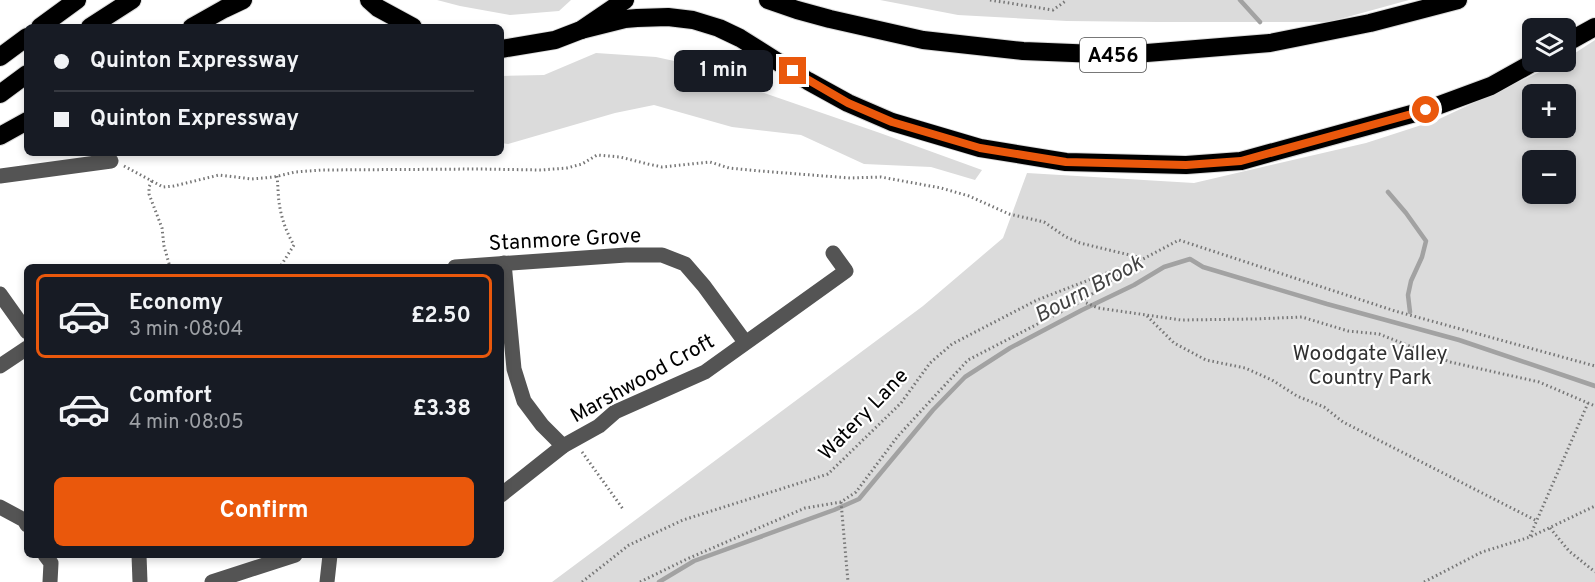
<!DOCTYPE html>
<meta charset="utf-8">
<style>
:root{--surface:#171b24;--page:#242831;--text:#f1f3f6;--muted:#9ea1a6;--line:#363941;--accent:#ea580c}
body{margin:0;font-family:Overpass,sans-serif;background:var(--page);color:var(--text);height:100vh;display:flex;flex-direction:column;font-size:22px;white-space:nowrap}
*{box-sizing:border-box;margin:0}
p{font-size:20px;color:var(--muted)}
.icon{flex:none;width:33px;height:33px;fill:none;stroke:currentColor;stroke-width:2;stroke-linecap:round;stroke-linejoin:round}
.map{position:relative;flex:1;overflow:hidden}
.details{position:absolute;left:24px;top:264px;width:480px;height:294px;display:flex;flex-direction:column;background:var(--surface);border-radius:9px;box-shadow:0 3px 9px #0003}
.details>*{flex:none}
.guide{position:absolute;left:24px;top:24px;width:480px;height:132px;border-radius:9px;box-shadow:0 3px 9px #0003;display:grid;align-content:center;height:132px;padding:0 30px;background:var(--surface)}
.tools{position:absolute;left:1522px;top:18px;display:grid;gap:12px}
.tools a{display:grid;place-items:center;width:54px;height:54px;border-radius:9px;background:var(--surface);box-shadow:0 3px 9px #0003;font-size:30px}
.end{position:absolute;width:27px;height:27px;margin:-14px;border:8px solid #ea580c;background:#fff;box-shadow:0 0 0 3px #fff}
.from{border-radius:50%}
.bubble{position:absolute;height:42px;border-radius:9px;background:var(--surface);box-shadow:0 3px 9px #0003;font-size:20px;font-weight:700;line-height:42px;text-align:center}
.guide b{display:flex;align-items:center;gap:21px;height:57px;font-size:22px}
.guide b+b{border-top:2px solid var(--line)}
.guide i{width:15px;height:15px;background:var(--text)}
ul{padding:10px 0 0;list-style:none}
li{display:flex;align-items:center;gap:18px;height:84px;margin:0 12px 9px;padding:0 18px;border:3px solid transparent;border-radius:9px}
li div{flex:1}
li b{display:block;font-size:22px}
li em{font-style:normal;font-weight:700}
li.on{border-color:var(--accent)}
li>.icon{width:54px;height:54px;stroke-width:1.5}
.button{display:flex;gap:12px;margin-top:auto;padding:12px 30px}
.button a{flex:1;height:69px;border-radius:9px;background:var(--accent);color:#fff;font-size:24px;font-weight:700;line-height:69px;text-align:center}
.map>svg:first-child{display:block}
.green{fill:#dbdbdb;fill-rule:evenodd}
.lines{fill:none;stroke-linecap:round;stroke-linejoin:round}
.stream{stroke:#a2a2a2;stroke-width:4.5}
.highway-casing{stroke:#dbdbdb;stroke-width:20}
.path{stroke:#767676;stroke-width:3;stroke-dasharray:1.5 3;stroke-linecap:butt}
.minor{stroke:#545454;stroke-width:15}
.highway{stroke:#000;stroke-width:18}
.route{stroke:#ea580c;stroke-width:8}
.labels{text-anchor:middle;stroke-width:4.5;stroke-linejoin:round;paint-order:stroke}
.shield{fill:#fff;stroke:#4c4c4c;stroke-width:1.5}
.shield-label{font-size:20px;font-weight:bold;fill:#000}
.street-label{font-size:21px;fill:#000;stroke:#fff}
.park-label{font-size:21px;fill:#323232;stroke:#fff}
.water-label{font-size:22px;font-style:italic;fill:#434343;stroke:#fff}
</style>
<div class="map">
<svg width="1595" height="582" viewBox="0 0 1595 582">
<rect width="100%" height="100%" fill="#fff"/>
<g class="green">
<path d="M437,0H571L559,11L510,15L460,6Z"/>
<path d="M880,0H1409L1329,22H1157L1067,21L958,15Z"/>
<path d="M1595,40V582H552L923,306L1003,238L1027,173L1194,183L1366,143L1437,120L1561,62H1566V59ZM1533,94H1566V128H1533ZM1533,160H1566V194H1533Z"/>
<path d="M596,53L656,57L697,66L747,87L880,133L982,170L975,180L931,167L864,164L801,135L732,127L654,105L615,113L508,144L501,143V76L544,75Z"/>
</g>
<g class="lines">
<g class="stream">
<path d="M1240,0L1260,22"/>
<path d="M1388,192L1406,213L1426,241L1422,257L1411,281L1408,295L1410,312"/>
<path d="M659,582L694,561L834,510L859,499L933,410L965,377L1010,348L1082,310L1134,285L1164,267L1190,259L1203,267L1327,304L1459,340L1595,386"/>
</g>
<g class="highway-casing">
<g id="highway">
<path d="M369,0L378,8L413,27"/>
<path d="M768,0L797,10L830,19L923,40L1023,51L1122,55L1270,43L1370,23L1458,0"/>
<path d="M40,27L77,0"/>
<path d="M90,27L132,0"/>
<path d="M192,27L224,9L243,0"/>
<path d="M581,30L625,19L637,18L668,17L693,20L719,28L740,38L808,81L848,103L892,122L980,148L1066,162L1186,165L1241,161L1426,110L1491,86L1534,62"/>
<path d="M1566,43L1595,27"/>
<path d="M501,49L555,40L581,30L625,0"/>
<path d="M0,57L27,37"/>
<path d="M0,94L27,74"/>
<path d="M0,136L27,121"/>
</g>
</g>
<g class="path">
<path d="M990,0L1053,10L1067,0"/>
<path d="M124,166L163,187L174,186L219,175L252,179L274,177L295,172L322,170L479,169L541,170L567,168L582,164L597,155L620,157L648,164L662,167L710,162L729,168L760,171L850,178L881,177L941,188L969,196L1009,214L1044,222L1066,237L1080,243L1142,258"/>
<path d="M277,176C278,185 278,194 279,202C281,217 286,232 294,245L280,267"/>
<path d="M152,181L149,187V194L162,228L164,246L170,267"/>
<path d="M1082,301L1098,308L1181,320L1255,319L1302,317L1348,331L1379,334L1450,362L1539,382L1595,406"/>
<path d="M1147,316L1174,343L1206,360L1245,368L1272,380L1297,396L1324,407L1343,422L1537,521"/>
<path d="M582,452L623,509"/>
<path d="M841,502L848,582"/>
<path d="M1550,528L1569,551L1595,572"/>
<path d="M1530,536L1588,403"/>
<path d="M582,582L629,545L683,520L828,474L901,403L930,363L952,344L1037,300L1143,259L1179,240L1395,311L1595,366"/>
<path d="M640,582L687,559L805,508L841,502L856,492L898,436L968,360L1082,301L1139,261"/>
<path d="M1424,582L1482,552L1530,537L1595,506"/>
</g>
<g class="minor">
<path d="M0,176L111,161"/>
<path d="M504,263L514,369L524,401L542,425L563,446"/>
<path d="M455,267L626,255H662L685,264L704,286L745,342"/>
<path d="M0,294L27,332"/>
<path d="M0,366L27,348"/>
<path d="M501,495L563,446L599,426L615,412L705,372L846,271L833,253"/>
<path d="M0,507L24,520L27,525"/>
<path d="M45,555L51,563L50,582"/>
<path d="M139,555L140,582"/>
<path d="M212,582L295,555"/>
<path d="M327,582L330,555"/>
</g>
<use href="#highway" class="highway"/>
</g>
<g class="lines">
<path class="route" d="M793,71L848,103L892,122L980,148L1066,162L1186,165L1241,161L1426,110"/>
</g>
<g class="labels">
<rect class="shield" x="1080" y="38" width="66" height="34" rx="4.5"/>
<g class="shield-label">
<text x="1113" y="62">A456</text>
</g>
<g class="street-label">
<text transform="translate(565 239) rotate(-3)" y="7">Stanmore Grove</text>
<text transform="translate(642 378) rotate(-29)" y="7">Marshwood Croft</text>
<text transform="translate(863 414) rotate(-46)" y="7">Watery Lane</text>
</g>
<g class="park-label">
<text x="1370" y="360">Woodgate Valley<tspan x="1370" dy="24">Country Park</tspan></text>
</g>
<g class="water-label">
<text transform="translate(1088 288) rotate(-28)" y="8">Bourn Brook</text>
</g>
</g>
</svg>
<div class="tools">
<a><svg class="icon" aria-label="layers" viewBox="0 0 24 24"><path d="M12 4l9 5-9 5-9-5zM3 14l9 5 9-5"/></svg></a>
<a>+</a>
<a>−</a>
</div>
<i class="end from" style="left:1426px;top:110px"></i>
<i class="end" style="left:793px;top:71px"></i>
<div class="bubble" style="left:674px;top:50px;width:99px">1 min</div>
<div class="guide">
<b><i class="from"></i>Quinton Expressway</b>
<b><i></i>Quinton Expressway</b>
</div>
<section class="details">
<ul>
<li class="on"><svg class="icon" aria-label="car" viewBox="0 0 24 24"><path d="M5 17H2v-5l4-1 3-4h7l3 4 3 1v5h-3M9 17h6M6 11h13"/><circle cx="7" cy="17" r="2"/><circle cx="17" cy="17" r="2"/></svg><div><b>Economy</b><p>3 min · 08:04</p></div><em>£2.50</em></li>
<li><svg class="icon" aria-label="car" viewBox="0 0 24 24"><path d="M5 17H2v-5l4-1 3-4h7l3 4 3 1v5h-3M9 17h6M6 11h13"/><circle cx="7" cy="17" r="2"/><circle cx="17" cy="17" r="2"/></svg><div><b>Comfort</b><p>4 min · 08:05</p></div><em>£3.38</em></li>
</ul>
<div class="button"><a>Confirm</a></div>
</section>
</div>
